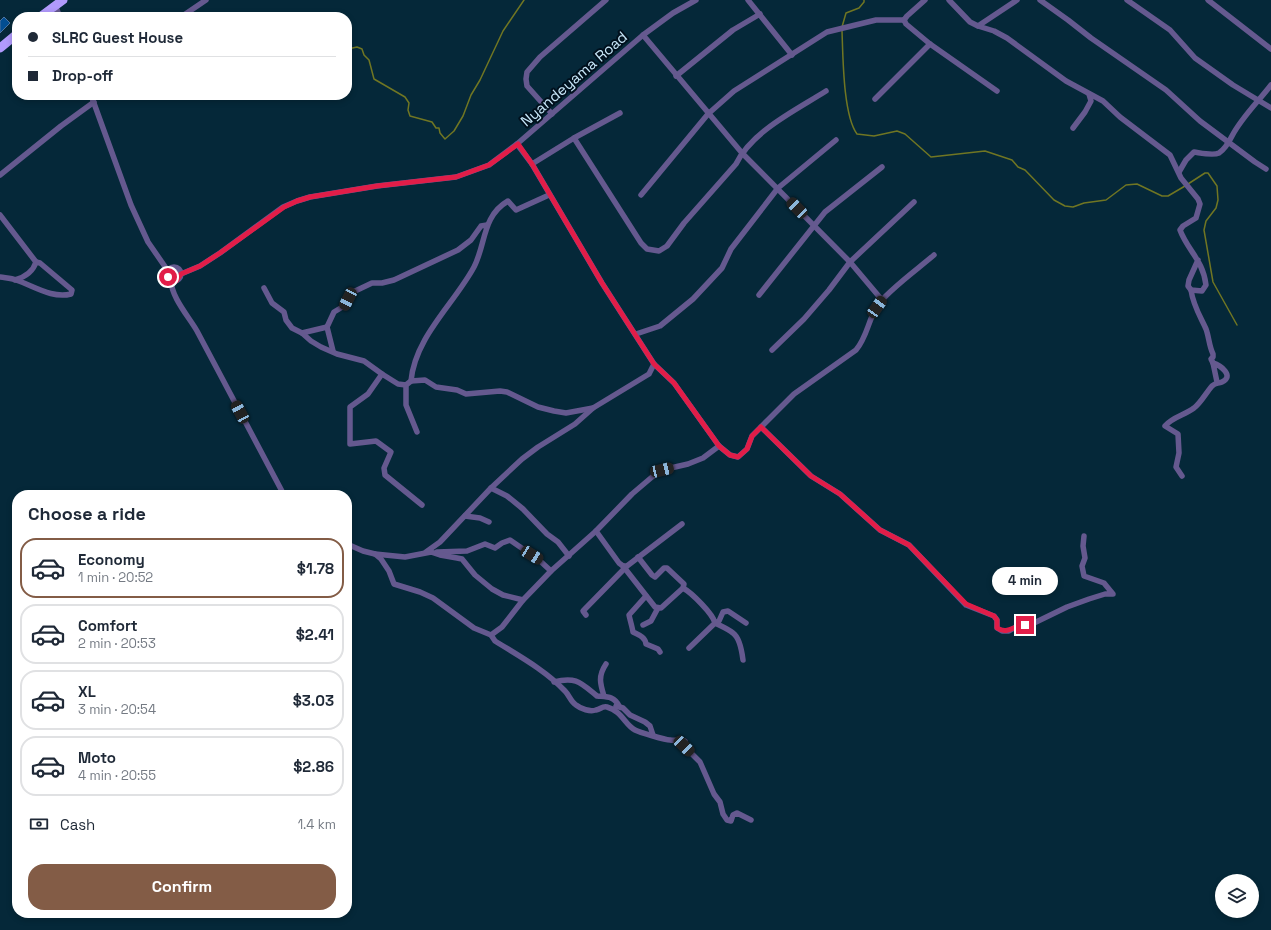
<!DOCTYPE html>
<meta charset="utf-8">
<style>
:root{--surface:#fff;--page:#f2f2f3;--text:#1f2937;--muted:#747a83;--line:#e0e1e3;--accent:#835c46}
body{margin:0;font-family:"Space Grotesk",sans-serif;background:var(--page);color:var(--text);height:100vh;display:flex;flex-direction:column;font-size:15px;white-space:nowrap}
*{box-sizing:border-box;margin:0}
p{font-size:13px;color:var(--muted)}
.icon{flex:none;width:22px;height:22px;fill:none;stroke:currentColor;stroke-width:2;stroke-linecap:round;stroke-linejoin:round}
.map{position:relative;flex:1;overflow:hidden}
.side{position:absolute;left:12px;top:490px;width:340px;height:428px;display:flex;flex-direction:column;background:var(--surface);border-radius:16px;box-shadow:0 2px 6px #0003}
.side>*{flex:none}
.guide{position:absolute;left:12px;top:12px;width:340px;height:88px;border-radius:16px;box-shadow:0 2px 6px #0003;display:grid;align-content:center;height:88px;padding:0 16px;background:var(--surface)}
.controls{position:absolute;left:1215px;top:874px;display:grid;gap:8px}
.controls a{display:grid;place-items:center;width:44px;height:44px;border-radius:50%;background:var(--surface);box-shadow:0 2px 6px #0003;font-size:20px}
.end{position:absolute;width:18px;height:18px;margin:-9px;border:5px solid #e11d48;background:#fff;box-shadow:0 0 0 2px #fff}
.from{border-radius:50%}
.bubble{position:absolute;height:28px;border-radius:14px;background:var(--surface);box-shadow:0 2px 6px #0003;font-size:13px;font-weight:700;line-height:28px;text-align:center}
.car{position:absolute;width:12px;height:24px;margin:-12px -6px;border-radius:5px;box-shadow:0 0 3px 1px #0007;background:linear-gradient(#222 24%,#8ab4d8 0 40%,#222 0 76%,#8ab4d8 0 86%,#222 0)}
.guide b{display:flex;align-items:center;gap:14px;height:38px;font-size:15px}
.guide b+b{border-top:1px solid var(--line)}
.guide i{width:10px;height:10px;background:var(--text)}
ul{padding:0;list-style:none}
li{display:flex;align-items:center;gap:12px;height:60px;margin:0 8px 6px;padding:0 8px;border:2px solid var(--line);border-radius:16px}
li div{flex:1}
li b{display:block;font-size:15px}
li em{font-style:normal;font-weight:700}
li.on{border-color:var(--accent)}
li>.icon{width:36px;height:36px;stroke-width:1.5}
h2{padding:0 16px;font-size:18px;line-height:48px}
.pay{display:flex;align-items:center;gap:10px;height:44px;padding:0 16px;font-size:15px}
.pay p{margin-inline-start:auto}
.cta{display:flex;gap:8px;margin-top:auto;padding:8px 16px}
.cta a{flex:1;height:46px;border-radius:16px;background:var(--accent);color:#fff;font-size:16px;font-weight:700;line-height:46px;text-align:center}
.map>svg:first-child{display:block}
.lines{fill:none;stroke-linecap:round;stroke-linejoin:round}
.stream{stroke:#707623;stroke-width:1.5}
.building{fill:#024e92;stroke:#4f75a2}
.minor{stroke:#65598f;stroke-width:5.5}
.trunk{stroke:#b19afc;stroke-width:9}
.route{stroke:#e11d48;stroke-width:5}
.labels{text-anchor:middle;stroke-width:4;stroke-linejoin:round;paint-order:stroke}
.street-label{font-size:15px;fill:#c7e7f9;stroke:#00101d}
</style>
<div class="map">
<svg width="1271" height="930" viewBox="0 0 1271 930">
<rect width="100%" height="100%" fill="#052839"/>
<g class="lines">
<g class="stream">
<path d="M842,27L846,13L859,8L864,2V0"/>
<path d="M842,31C843,56 843,115 857,134L874,136L897,131L905,134L931,157L985,151L1012,160L1018,167L1025,170L1054,200L1065,206L1073,207L1084,203L1106,200L1126,185L1137,184L1162,196H1168L1185,186"/>
<path d="M347,48L348,49L357,47L362,49L364,55L369,60L374,79L405,97L409,103L408,110L410,116L432,122L436,128H439L440,133L445,139L454,131L463,116L471,95L480,80L503,31L524,0"/>
<path d="M1188,184L1205,173H1208L1217,186L1218,200L1216,208L1206,221L1204,230L1213,282L1237,325"/>
</g>
</g>
<path class="building" d="M4,17L10,23L0,33V21Z"/>
<g class="lines">
<g class="minor">
<path d="M748,0L792,55"/>
<path d="M949,0L970,22L978,26L1017,0"/>
<path d="M1040,0L1068,20L1091,38L1166,90L1200,121L1255,162L1266,169"/>
<path d="M1127,0L1170,30L1195,58L1233,85L1271,108"/>
<path d="M1208,0L1271,49"/>
<path d="M55,5L60,17"/>
<path d="M181,17L206,0"/>
<path d="M904,20L906,24L930,44L997,91"/>
<path d="M904,20L907,16L925,0"/>
<path d="M978,26L994,31L1007,38L1066,81L1103,101L1120,117L1170,155L1181,178L1198,199L1200,204L1196,218L1183,226L1180,230C1188,251 1203,260 1206,285L1202,291L1191,290L1188,286L1189,280L1198,260"/>
<path d="M643,35L742,153L850,262L882,300"/>
<path d="M676,76L733,30L760,14"/>
<path d="M91,95L131,205L148,242L168,271"/>
<path d="M875,99L930,44"/>
<path d="M552,114L527,86L526,79L527,72L540,57L606,0"/>
<path d="M1073,128L1085,112L1091,101L1089,94"/>
<path d="M574,138L641,243L647,249L659,251L667,246L684,223L736,164C752,131 796,110 826,91"/>
<path d="M517,144L532,164L602,283L654,364L674,383L719,446L730,455L738,457L747,449L752,436L794,394L856,350C867,337 868,321 877,306C887,291 919,268 934,255"/>
<path d="M532,164L574,138L620,113"/>
<path d="M1179,172L1186,160L1194,152C1201,153 1213,156 1219,153C1225,149 1229,142 1232,136C1242,117 1258,102 1271,85"/>
<path d="M0,175L61,126L94,102"/>
<path d="M641,195L708,114L734,91L827,32L876,20H904"/>
<path d="M0,215L36,262C33,272 25,277 15,280"/>
<circle cx="174" cy="274" r="7"/>
<path d="M181,274L200,266L220,253L283,207L297,201L310,197L377,186L456,177L489,165L517,144L643,35L673,13L696,0"/>
<path d="M0,277C5,278 11,278 16,280C34,286 52,299 71,294L72,290L40,263L36,262"/>
<path d="M171,280C171,297 189,317 197,331C226,385 255,440 284,495"/>
<path d="M264,288L272,303L284,312L286,320L292,328L302,333L311,341L321,347L337,354L364,361L382,374"/>
<path d="M1191,290C1193,305 1200,316 1206,329C1209,337 1209,346 1213,354V357L1211,359L1213,363"/>
<path d="M759,295L825,212L882,167"/>
<path d="M327,327L334,312L344,306L351,293L372,283H382L394,280L458,250L471,240L481,226L487,225"/>
<path d="M302,333L327,327L333,351"/>
<path d="M636,334L660,326L693,299L722,268L731,249L778,188L836,140"/>
<path d="M772,350L804,319L829,290L850,262L914,202"/>
<path d="M411,381L425,380L436,387L457,390L466,394L500,391L507,392L538,407L554,411L566,413L593,408"/>
<path d="M406,385L398,384L382,374L368,394L350,407V444L376,441L391,452L384,468L385,475L422,505"/>
<path d="M761,427L811,476L840,494L880,530L909,545L966,605L994,616L997,620V628L1002,631H1009L1019,625L1032,624L1067,607L1089,599L1105,594H1113L1104,583L1084,576L1082,566L1085,558L1083,546L1084,536"/>
<path d="M417,432L406,405V385L411,381C415,337 454,304 474,267C486,244 482,216 508,201L516,210L549,195"/>
<path d="M1182,476L1176,467L1179,453L1178,434L1165,426C1172,417 1185,415 1194,408C1200,404 1206,393 1212,386C1216,382 1218,384 1222,382C1235,376 1220,365 1213,363L1217,382"/>
<path d="M465,516L480,518L489,522"/>
<path d="M596,531L619,563L623,566H627L682,524"/>
<path d="M347,544L363,551L375,554L381,559L389,571L394,584L420,592L433,598L474,628L491,635L495,641C519,656 545,670 565,691C569,695 571,702 576,705C581,709 590,712 596,710C601,709 602,706 607,707C622,711 625,725 635,730C639,732 665,740 670,740C676,741 679,739 685,741L684,746L700,762L714,794L720,802L723,814L727,820L731,821L733,815L737,813L751,820"/>
<path d="M426,552L440,542L491,488"/>
<path d="M437,552L467,551L485,544L495,548L502,543L510,540L539,560L551,571"/>
<path d="M375,554L405,557L431,552L440,555L457,558L462,559L475,575L492,589L503,595L523,600"/>
<path d="M569,556L558,542L547,534L523,509L507,496L491,488L522,459L538,447L575,424L593,408L649,374L654,364"/>
<path d="M623,566L655,607L661,608L683,588L684,584L667,568H664L655,577L652,575L638,557"/>
<path d="M683,588C692,593 713,614 715,623L689,648"/>
<path d="M646,596L629,615C630,620 632,626 633,632C639,635 645,637 646,644L658,649L660,652"/>
<path d="M586,615L583,611L624,569"/>
<path d="M643,625L651,621L658,608"/>
<path d="M491,635L502,627L523,600L551,571L596,531L632,494L652,477L662,470L688,464L703,458L719,446"/>
<path d="M743,660C742,652 740,638 733,633C728,629 721,626 715,623L719,621L723,612L728,611L746,623"/>
<path d="M554,682C576,676 581,683 597,696C607,697 614,696 619,706"/>
<path d="M604,696C600,683 598,676 606,664"/>
<path d="M616,706L623,708L630,715L645,722L650,726L653,735"/>
</g>
<g class="trunk">
<path d="M40,17L63,0"/>
<path d="M0,48L17,34"/>
</g>
</g>
<g class="lines">
<path class="route" d="M168,277L171,280L176,281L181,274L200,266L220,253L284,207L297,201L310,197L377,186L456,177L489,165L518,144L532,164L602,283L654,364L674,383L719,446L730,455L738,457L747,449L752,436L761,427L811,476L840,494L880,530L909,545L966,604L994,616L997,620V628C1008,635 1014,625 1025,625"/>
</g>
<g class="labels">
<g class="street-label">
<text transform="translate(574 79) rotate(-41)" y="5">Nyandeyama Road</text>
</g>
</g>
</svg>
<div class="controls">
<a><svg class="icon" aria-label="layers" viewBox="0 0 24 24"><path d="M12 4l9 5-9 5-9-5zM3 14l9 5 9-5"/></svg></a>
</div>
<i class="end from" style="left:168px;top:277px"></i>
<i class="end" style="left:1025px;top:625px"></i>
<div class="bubble" style="left:992px;top:567px;width:66px">4 min</div>
<i class="car" style="left:797px;top:208px;rotate:316deg"></i>
<i class="car" style="left:348px;top:299px;rotate:207deg"></i>
<i class="car" style="left:877px;top:307px;rotate:35deg"></i>
<i class="car" style="left:240px;top:412px;rotate:332deg"></i>
<i class="car" style="left:662px;top:470px;rotate:77deg"></i>
<i class="car" style="left:532px;top:555px;rotate:122deg"></i>
<i class="car" style="left:684px;top:746px;rotate:134deg"></i>
<div class="guide">
<b><i class="from"></i>SLRC Guest House</b>
<b><i></i>Drop-off</b>
</div>
<section class="side">
<h2>Choose a ride</h2>
<ul>
<li class="on"><svg class="icon" aria-label="car" viewBox="0 0 24 24"><path d="M5 17H2v-5l4-1 3-4h7l3 4 3 1v5h-3M9 17h6M6 11h13"/><circle cx="7" cy="17" r="2"/><circle cx="17" cy="17" r="2"/></svg><div><b>Economy</b><p>1 min · 20:52</p></div><em>$1.78</em></li>
<li><svg class="icon" aria-label="car" viewBox="0 0 24 24"><path d="M5 17H2v-5l4-1 3-4h7l3 4 3 1v5h-3M9 17h6M6 11h13"/><circle cx="7" cy="17" r="2"/><circle cx="17" cy="17" r="2"/></svg><div><b>Comfort</b><p>2 min · 20:53</p></div><em>$2.41</em></li>
<li><svg class="icon" aria-label="car" viewBox="0 0 24 24"><path d="M5 17H2v-5l4-1 3-4h7l3 4 3 1v5h-3M9 17h6M6 11h13"/><circle cx="7" cy="17" r="2"/><circle cx="17" cy="17" r="2"/></svg><div><b>XL</b><p>3 min · 20:54</p></div><em>$3.03</em></li>
<li><svg class="icon" aria-label="car" viewBox="0 0 24 24"><path d="M5 17H2v-5l4-1 3-4h7l3 4 3 1v5h-3M9 17h6M6 11h13"/><circle cx="7" cy="17" r="2"/><circle cx="17" cy="17" r="2"/></svg><div><b>Moto</b><p>4 min · 20:55</p></div><em>$2.86</em></li>
</ul>
<div class="pay"><svg class="icon" aria-label="cash" viewBox="0 0 24 24"><path d="M3 7h18v10H3z"/><circle cx="12" cy="12" r="2"/></svg>Cash<p>1.4 km</p></div>
<div class="cta"><a>Confirm</a></div>
</section>
</div>
